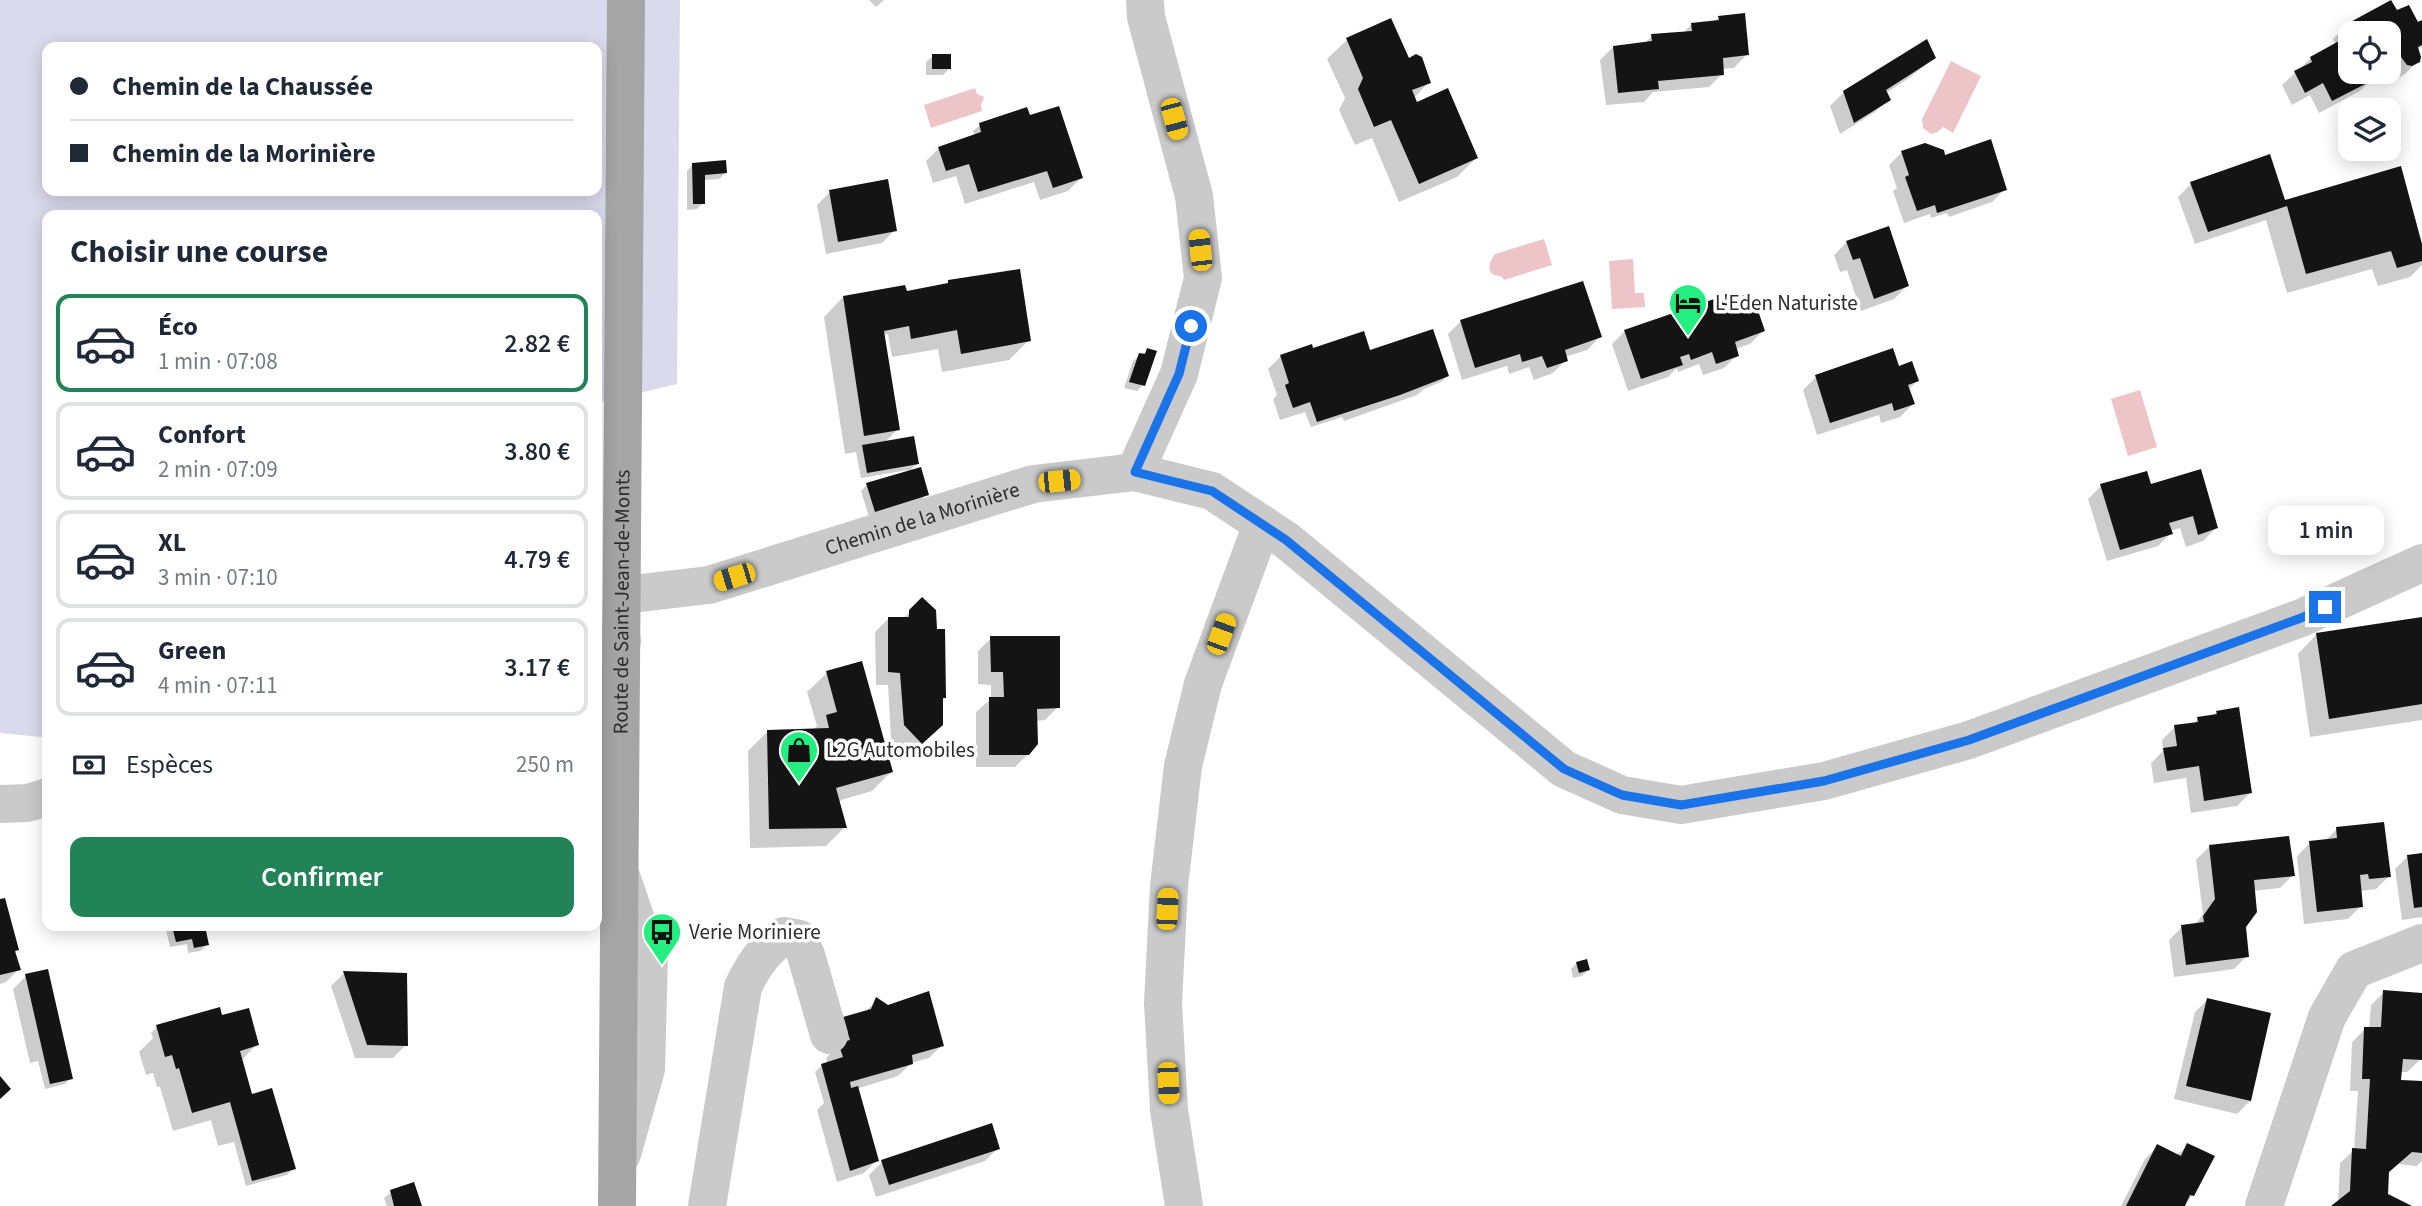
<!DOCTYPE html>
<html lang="fr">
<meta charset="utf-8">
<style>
:root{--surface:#fff;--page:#f2f2f3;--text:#1f2937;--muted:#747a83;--line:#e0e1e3;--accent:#228258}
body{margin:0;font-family:"Source Sans 3",sans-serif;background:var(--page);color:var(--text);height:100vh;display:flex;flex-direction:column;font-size:26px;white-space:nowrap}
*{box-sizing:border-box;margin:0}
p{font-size:23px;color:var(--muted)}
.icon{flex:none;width:38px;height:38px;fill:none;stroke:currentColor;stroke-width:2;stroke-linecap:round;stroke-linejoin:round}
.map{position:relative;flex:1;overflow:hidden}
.side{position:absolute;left:42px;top:210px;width:560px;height:721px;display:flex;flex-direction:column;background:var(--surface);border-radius:14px;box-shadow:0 4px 18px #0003}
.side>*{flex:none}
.guide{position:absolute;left:42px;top:42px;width:560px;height:154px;border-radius:14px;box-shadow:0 4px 18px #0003;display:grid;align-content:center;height:154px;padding:0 28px;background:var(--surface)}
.fabs{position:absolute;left:2338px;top:21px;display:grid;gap:14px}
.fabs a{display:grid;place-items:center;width:63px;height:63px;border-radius:14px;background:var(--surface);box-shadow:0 4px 18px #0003;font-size:35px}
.end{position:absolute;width:32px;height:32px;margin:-16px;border:9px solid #1a73e8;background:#fff;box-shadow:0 0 0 4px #fff}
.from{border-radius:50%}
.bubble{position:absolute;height:49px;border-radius:14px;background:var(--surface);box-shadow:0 4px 18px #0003;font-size:23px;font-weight:600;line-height:49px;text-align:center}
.car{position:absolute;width:21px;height:42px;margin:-21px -10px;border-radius:9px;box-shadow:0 0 5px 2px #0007;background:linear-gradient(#f5c518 24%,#345 0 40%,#f5c518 0 76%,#345 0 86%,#f5c518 0)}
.guide b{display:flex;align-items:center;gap:24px;height:66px;font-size:26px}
.guide b+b{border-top:2px solid var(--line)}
.guide i{width:18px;height:18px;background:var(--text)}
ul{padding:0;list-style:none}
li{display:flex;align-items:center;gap:21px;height:98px;margin:0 14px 10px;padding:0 14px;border:4px solid var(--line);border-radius:14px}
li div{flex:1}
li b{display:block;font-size:26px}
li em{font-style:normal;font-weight:600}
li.selected{border-color:var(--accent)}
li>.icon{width:63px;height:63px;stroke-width:1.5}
h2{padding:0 28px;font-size:32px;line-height:84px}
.pay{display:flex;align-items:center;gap:18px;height:77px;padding:0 28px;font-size:26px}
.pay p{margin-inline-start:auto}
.cta{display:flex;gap:14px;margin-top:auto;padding:14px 28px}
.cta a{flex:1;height:80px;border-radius:14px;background:var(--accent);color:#fff;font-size:28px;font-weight:600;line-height:80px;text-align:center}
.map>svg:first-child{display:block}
.green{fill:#dadaec;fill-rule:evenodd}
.water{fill:#edc5c8}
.shadow{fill:#0003}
.building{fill:#141414}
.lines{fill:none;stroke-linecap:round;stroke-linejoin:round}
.minor{stroke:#cacaca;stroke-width:38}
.major{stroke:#a5a5a5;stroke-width:38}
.route{stroke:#1a73e8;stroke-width:9}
.labels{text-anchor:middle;stroke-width:7;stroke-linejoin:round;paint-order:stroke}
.poi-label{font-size:21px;fill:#2d2d2d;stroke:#fff;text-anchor:start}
.street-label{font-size:21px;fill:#2d2d2d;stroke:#fff}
</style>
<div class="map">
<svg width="2422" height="1206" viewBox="0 0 2422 1206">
<rect width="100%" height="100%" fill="#fff"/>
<path class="green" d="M0,0H680L677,384L597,403V215H47V736L40,737L0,733ZM47,47H597V191H47Z"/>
<g class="water">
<path d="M1951,61L1981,76L1953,133L1943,127L1938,132L1931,134L1923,128L1922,119Z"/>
<path d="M975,88L977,94L984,97L981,105L982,111L931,128L924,105Z"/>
<path d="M1544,239L1552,265L1504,280L1502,277L1492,274C1487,267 1490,261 1495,254Z"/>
<path d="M1633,259L1635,293H1644L1645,307L1612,309L1609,261Z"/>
<path d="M2140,390L2157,447L2128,456L2111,399Z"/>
</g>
<g class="shadow">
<path d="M869,0H884L876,7Z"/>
<path d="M2397,13L2422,23V47L2417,49L2418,61L2405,74L2398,78L2394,77L2389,71V33H2350V72H2381L2372,77L2373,78L2360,91L2319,113L2310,95L2292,105L2282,85L2311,58L2336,45L2333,39L2346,26Z"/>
<path d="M1719,17L1747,54L1734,68L1722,69V74L1709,87L1653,92L1644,102L1606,105L1600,60L1613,47L1644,44L1652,36L1683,33L1692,24L1714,22Z"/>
<path d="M1390,20L1408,61L1429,82L1414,98L1416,104L1476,158L1457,177L1399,202L1372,138L1355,145L1339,110L1345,98L1327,59L1347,40Z"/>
<path d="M933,56L949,69L943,75H926V62Z"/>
<path d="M1934,58L1909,78L1886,93L1888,99L1875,112L1840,134L1830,106L1844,92Z"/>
<path d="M1029,117L1081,178L1068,191L1040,200L1034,182L965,204L956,176L933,183L926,161L939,148L975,136L973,131L980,125Z"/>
<path d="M1902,152L1944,157L2005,189L1992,202L1949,217L1947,213L1931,218L1930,214L1904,223L1893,191L1897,188L1889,165Z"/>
<path d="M693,164L725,173L719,179L704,180L703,203L697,209L687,210V171Z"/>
<path d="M2191,184L2284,202L2422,248V265L2410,277L2378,286L2372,269L2287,293L2266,220L2195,244L2178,197Z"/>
<path d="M830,192L895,230L882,243L826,254L817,205Z"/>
<path d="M1847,242L1907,286L1894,299L1861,311L1847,270L1840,272L1834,255Z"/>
<path d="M949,282L1029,340L1009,360L942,372L938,349L892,357L888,334L883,335L898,429L884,443L917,463L908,473V470L861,478L856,452L845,454L824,317L843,297L906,293L945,286Z"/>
<path d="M1720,304L1763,331L1750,344L1735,349L1737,355L1724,368L1703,375L1699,364L1678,372L1677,368L1668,377L1628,391L1612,344L1625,331Z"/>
<path d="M1461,321L1600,337L1587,350L1565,357L1566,360L1553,373L1534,380L1529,367L1509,374L1507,366L1462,380L1448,334Z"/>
<path d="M1148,350L1143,385L1137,391L1124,388L1133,361Z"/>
<path d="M1312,350L1447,376L1441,382L1424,389L1417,395L1344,421L1342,417L1311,427L1305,412L1280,420L1273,399L1277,395L1268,369L1281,356Z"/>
<path d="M1892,351L1897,368L1917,381L1908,390L1913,404L1900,417L1881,423L1879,415L1817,435L1803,390L1816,377Z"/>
<path d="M867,485L927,494L921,500L869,517L861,491Z"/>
<path d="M2101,486H2150L2216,528L2203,541L2186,547L2180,528L2170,531L2171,533L2158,546L2107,561L2088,499Z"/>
<path d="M922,599L944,698L928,738L908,756L891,738L888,685H876L875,632L888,619H903Z"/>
<path d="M2422,618V720L2310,737L2298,654L2317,634Z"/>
<path d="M991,638L1058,707L1045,720L1035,721L1028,754L1015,767H976V712L991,699V685L978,684V651Z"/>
<path d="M827,673L891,772L872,791L838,801L845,827L826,846L750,848L748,751L768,731L813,730L817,726L807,692Z"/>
<path d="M2217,712L2250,793L2237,806L2191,813L2186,778L2154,783L2151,763L2163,751L2162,740L2175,727L2193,724L2198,719L2212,717Z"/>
<path d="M2337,829L2389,876L2376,889L2360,891L2361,906L2348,919L2304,924L2297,856L2310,843L2325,841Z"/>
<path d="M2209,847L2293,875L2280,888L2253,891L2244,926L2247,956L2234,969L2174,977L2169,940L2182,927L2195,925L2203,914L2196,860Z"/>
<path d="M2422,855V917L2402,920L2395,869L2408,856Z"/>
<path d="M0,901L17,950L14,953L19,969L6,982L0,984Z"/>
<path d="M170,926H203L207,945L200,951L188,953L187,944L170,947L166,930Z"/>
<path d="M1577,963L1588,970L1582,976L1573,978L1571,969Z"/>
<path d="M344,973L406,975V1045L393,1058H355L331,986Z"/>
<path d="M26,976L71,1078L65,1084L45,1089L38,1061L30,1063L13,989Z"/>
<path d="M2384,992L2422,994L2421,1059L2407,1072H2400L2399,1082L2422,1083V1161L2417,1166L2397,1164L2388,1173L2386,1195L2408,1206H2334L2338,1203L2340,1163L2354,1150L2358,1091H2350L2352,1042L2365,1029H2369L2371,1005Z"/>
<path d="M2208,999L2250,1101L2237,1114L2174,1099L2195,1012Z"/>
<path d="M877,1000L942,1045L929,1058L911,1063L898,1076L856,1089L877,1160L864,1173L837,1182L817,1110L824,1103L815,1072L821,1066L828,1064L826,1058L836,1048L831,1032L864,1013Z"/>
<path d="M221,1018L257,1044L241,1061L251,1096L294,1168L287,1175L246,1186L234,1142L218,1146L211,1120L173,1131L160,1087H157L153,1073L146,1075L139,1052L153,1038L151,1033L157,1027Z"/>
<path d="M2188,1145L2193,1195L2183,1206H2121L2145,1159L2158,1146L2176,1156Z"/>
<path d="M998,1148L985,1161L876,1197L869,1175L882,1162Z"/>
<path d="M391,1192L420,1206H387L384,1198Z"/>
</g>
<g class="building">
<path d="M2391,0L2397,10L2409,5L2418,22L2422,20V45L2418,47L2421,57L2420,62L2412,66L2407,65L2401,57L2389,63V33H2349L2345,25Z"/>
<path d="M1745,13L1749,55L1723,58L1724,75L1658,81L1659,89L1618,93L1613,46L1652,41L1651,34L1692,31L1691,23L1719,20L1718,16Z"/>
<path d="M1391,18L1409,58L1416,54L1422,57L1431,83L1412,90L1417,102L1448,88L1478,158L1419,184L1391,120L1374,127L1358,89L1363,78L1346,38Z"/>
<path d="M2350,35V72H2371L2375,79L2332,101L2323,83L2305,93L2294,71L2312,62L2310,57Z"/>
<path d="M1927,39L1936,58L1886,90L1891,100L1854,123L1843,91Z"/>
<rect x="932" y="54" width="19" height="15"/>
<path d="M1059,106L1083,178L1053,188L1047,171L978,192L969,164L946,171L938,147L981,132L979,123L1027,107L1030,115Z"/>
<path d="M1991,139L2007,190L1937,213L1935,205L1917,211L1905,177L1909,175L1901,151L1925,143L1944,150L1945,155Z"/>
<path d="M2270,154L2285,200L2401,166L2422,244V261L2397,268L2391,251L2306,274L2287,206L2208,232L2190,182Z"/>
<path d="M726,160L727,173L705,175V204H693L692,163Z"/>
<path d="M888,179L897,231L838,242L829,190Z"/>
<path d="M1889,226L1909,286L1874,299L1860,258L1853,260L1846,241Z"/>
<path d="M1020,269L1031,341L961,354L957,330L911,339L909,326L884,331L900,430L864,436L843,296L905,285L907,291L948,283V280Z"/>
<path d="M1583,281L1602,337L1565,350L1568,361L1547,368L1542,356L1522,362L1520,354L1475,368L1460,320Z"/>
<path d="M1752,293L1765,331L1735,342L1739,356L1716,364L1712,352L1691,360L1689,354L1680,357L1683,365L1641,379L1624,330L1720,297L1721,302Z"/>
<path d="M1433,329L1449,376L1400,395L1317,422L1310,402L1293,408L1285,385L1289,383L1280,355L1312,344L1313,348L1364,331L1370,350Z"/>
<path d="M1147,348L1157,351L1145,386L1129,382L1139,353L1145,354Z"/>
<path d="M1893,348L1899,366L1912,361L1919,381L1908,385L1915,404L1894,411L1892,403L1830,423L1815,375Z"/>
<path d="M914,436L919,464L867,473L862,445Z"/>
<path d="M921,467L929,495L875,512L866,483Z"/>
<path d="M2201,469L2218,528L2198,535L2193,516L2169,523L2173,534L2120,550L2100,484L2147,471L2151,484Z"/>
<path d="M922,597L936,610L937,629H945L946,698H943V725L922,744L904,725L900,673L888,672V617H909V610Z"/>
<path d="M2422,617V704L2329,719L2316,633Z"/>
<path d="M990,636H1060V708L1037,709L1038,744L1029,755H989V697H1004L1003,672H991Z"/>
<path d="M862,661L893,772L836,788L847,828L769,829L767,730L829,728L826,715L837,712L826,671Z"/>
<path d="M2239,707L2252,793L2204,801L2199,766L2167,771L2163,748L2177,746L2174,725L2198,722L2197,717L2217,714L2216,711Z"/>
<path d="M2384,822L2391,877L2369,879L2368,874L2360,875L2363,907L2317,912L2309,841L2337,838L2336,827Z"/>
<path d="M2289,836L2295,876L2254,880L2257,912L2246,927L2249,957L2186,965L2181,925L2204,922L2203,916L2215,899L2209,845Z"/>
<path d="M2422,853V907L2414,908L2407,855Z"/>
<path d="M5,898L19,950L15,951L21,970L0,975V899Z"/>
<path d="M172,926H205L209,945L194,948L192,939L176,942Z"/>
<path d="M1587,959L1590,970L1579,973L1576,962Z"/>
<path d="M48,969L73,1079L50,1084L25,974Z"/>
<path d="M343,971L407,973L408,1046L367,1045Z"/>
<path d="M2383,990L2422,993V1060L2403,1059L2401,1080L2422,1081V1153L2412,1152L2389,1172L2388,1194L2412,1206H2331L2350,1191L2352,1148L2366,1149L2370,1079H2362L2364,1027H2381Z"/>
<path d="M929,991L944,1046L912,1055L913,1064L850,1082L851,1088L858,1086L879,1161L850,1171L821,1064L843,1057L838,1043L850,1040L843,1017L871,1009L876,997L888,1005Z"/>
<path d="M2207,998L2271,1013L2251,1101L2186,1086Z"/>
<path d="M220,1007L222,1015L249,1008L259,1045L240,1051L252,1094L272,1088L296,1169L252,1181L230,1102L192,1113L179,1068L176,1069L172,1055L165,1057L156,1025Z"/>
<path d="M0,1076L11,1089L0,1099Z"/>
<path d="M992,1123L1000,1149L889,1185L881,1160Z"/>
<path d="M2187,1143L2215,1156L2194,1196L2190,1195L2185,1206H2126L2157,1144L2181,1156Z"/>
<path d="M414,1182L422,1206H394L390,1190Z"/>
</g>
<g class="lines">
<g class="minor">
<path d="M1135,472L1179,374L1203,278L1194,196L1146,17L1145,0"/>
<path id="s1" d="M623,595L709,585L1033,484L1135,472L1212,491L1286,540L1564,769L1622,795L1681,805L1824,781L1969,740L2301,618L2422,563"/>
<path d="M597,642L622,641"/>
<path d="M0,804L28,803L47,797"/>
<path d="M622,879L649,958L646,1069L622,1154"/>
<path d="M707,1206L743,987C753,966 764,949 784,936L799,939L806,955L829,1035"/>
<path d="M1184,1206L1169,1110L1163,1003L1169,886L1183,766L1203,684L1262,524"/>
<path d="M2264,1206L2327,1017L2354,970L2422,943"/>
</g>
<path class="major" id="s2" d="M617,1206L626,0"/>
</g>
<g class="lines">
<path class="route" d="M1191,326L1179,374L1135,472L1212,491L1286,540L1564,769L1622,795L1681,805L1824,781L1969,740L2301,618L2325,607"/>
</g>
<defs>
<g id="hotel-pin" transform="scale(2.0125)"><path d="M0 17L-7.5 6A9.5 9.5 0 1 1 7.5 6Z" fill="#25ee81" stroke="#fff"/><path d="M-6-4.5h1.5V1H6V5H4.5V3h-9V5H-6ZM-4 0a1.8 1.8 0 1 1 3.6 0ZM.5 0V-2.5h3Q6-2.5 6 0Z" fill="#111"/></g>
<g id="shop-pin" transform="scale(2.0125)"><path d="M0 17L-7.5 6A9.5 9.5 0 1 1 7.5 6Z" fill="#25ee81" stroke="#fff"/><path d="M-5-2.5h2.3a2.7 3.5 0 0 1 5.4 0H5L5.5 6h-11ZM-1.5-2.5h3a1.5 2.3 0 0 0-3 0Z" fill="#111"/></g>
<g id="bus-pin" transform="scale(2.0125)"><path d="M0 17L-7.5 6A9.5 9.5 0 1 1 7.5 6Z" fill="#25ee81" stroke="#fff"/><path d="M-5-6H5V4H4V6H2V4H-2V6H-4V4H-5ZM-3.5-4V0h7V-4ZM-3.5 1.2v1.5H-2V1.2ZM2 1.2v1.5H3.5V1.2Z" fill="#111"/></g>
</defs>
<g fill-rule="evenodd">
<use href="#hotel-pin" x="1688" y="303"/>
<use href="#shop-pin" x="799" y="750"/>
<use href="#bus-pin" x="662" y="932"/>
</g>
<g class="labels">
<g class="poi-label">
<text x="1715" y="310">L'Eden Naturiste</text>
<text x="826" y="757">L2G Automobiles</text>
<text x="689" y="939">Verie Moriniere</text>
</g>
<g class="street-label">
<text dy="7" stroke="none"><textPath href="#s1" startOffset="310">Chemin de la Morinière</textPath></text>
<text dy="7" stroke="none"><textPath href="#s2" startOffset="604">Route de Saint-Jean-de-Monts</textPath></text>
</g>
</g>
</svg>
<div class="fabs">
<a><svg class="icon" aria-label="locate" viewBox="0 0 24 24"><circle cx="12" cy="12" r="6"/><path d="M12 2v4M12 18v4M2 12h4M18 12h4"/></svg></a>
<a><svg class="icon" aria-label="layers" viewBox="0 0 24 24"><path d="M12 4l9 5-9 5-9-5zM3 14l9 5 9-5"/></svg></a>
</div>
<i class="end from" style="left:1191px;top:326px"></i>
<i class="end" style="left:2325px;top:607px"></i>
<div class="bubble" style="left:2268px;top:506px;width:116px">1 min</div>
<i class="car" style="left:1174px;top:119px;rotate:165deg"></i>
<i class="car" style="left:1200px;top:250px;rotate:354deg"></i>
<i class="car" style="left:1059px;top:481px;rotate:84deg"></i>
<i class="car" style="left:734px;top:577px;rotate:253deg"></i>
<i class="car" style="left:1221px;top:634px;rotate:20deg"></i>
<i class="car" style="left:1167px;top:909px;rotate:3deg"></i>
<i class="car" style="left:1168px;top:1083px;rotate:177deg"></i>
<div class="guide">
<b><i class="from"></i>Chemin de la Chaussée</b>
<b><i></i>Chemin de la Morinière</b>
</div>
<section class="side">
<h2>Choisir une course</h2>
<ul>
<li class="selected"><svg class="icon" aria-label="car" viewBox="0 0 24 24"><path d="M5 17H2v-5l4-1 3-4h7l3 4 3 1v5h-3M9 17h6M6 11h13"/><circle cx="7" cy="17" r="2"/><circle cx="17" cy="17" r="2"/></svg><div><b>Éco</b><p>1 min · 07:08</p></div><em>2.82 €</em></li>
<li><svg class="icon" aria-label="car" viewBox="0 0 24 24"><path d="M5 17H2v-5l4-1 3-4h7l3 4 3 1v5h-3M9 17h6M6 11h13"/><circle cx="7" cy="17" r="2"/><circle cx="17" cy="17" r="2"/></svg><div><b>Confort</b><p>2 min · 07:09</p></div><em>3.80 €</em></li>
<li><svg class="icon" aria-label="car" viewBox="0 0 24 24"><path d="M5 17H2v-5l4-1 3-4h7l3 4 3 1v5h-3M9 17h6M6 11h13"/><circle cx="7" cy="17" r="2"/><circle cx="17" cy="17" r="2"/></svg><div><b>XL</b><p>3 min · 07:10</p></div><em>4.79 €</em></li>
<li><svg class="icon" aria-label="car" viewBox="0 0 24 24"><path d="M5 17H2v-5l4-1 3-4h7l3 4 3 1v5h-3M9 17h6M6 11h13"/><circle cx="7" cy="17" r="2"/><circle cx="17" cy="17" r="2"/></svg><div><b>Green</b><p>4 min · 07:11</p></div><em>3.17 €</em></li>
</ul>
<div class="pay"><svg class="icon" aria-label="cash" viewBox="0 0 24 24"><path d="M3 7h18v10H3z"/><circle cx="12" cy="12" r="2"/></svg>Espèces<p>250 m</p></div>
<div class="cta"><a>Confirmer</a></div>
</section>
</div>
